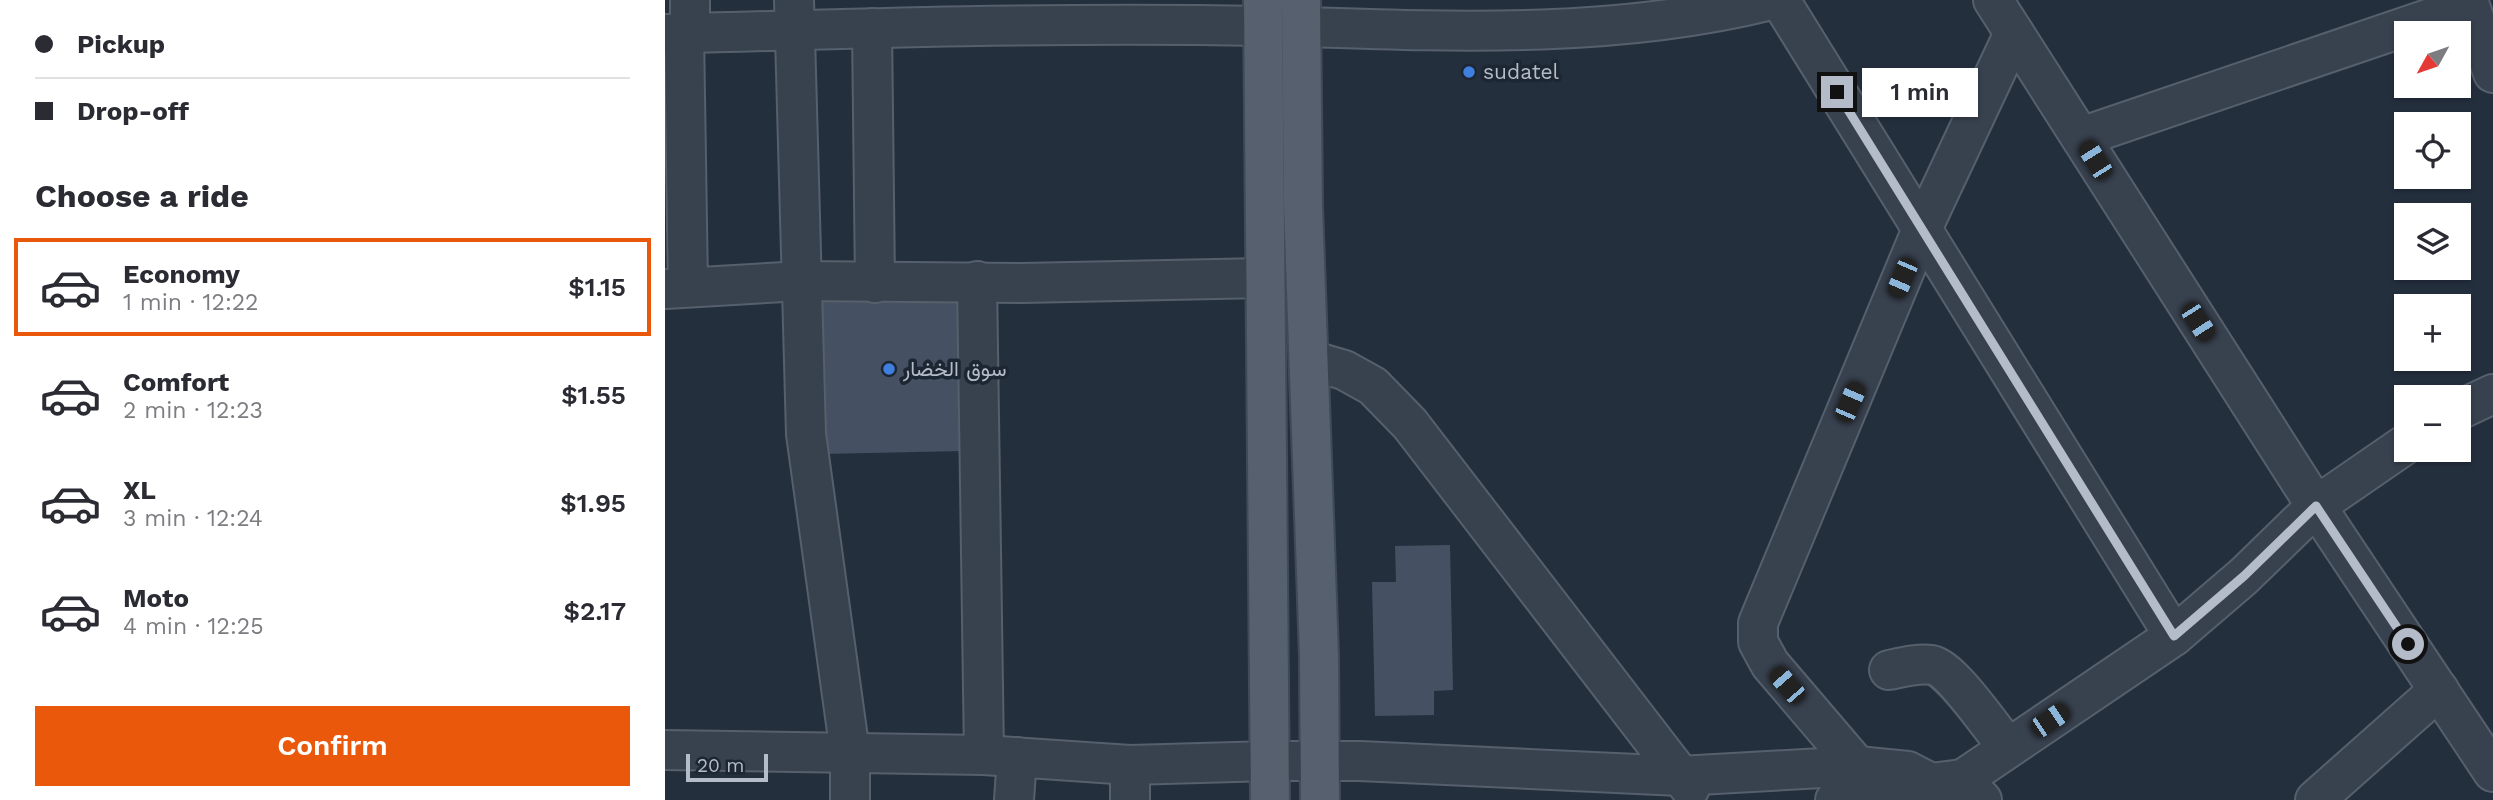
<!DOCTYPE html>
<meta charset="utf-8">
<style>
:root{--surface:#fff;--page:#f2f2f3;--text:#2b2b33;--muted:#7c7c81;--line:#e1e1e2;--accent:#ea580c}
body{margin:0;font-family:"Work Sans",Vazirmatn,sans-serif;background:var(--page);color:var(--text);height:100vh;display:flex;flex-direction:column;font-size:26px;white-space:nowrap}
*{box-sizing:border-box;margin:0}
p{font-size:23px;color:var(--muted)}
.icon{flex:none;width:38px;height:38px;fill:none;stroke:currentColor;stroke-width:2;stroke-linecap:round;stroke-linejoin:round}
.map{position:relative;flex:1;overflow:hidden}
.details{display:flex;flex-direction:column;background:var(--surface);width:665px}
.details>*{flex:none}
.hud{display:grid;align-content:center;height:154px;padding:0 35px;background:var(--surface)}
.needle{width:46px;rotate:230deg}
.tools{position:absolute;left:1729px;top:21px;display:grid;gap:14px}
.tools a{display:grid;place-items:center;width:77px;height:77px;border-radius:0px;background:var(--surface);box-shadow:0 2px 5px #0004;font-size:35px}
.scale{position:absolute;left:21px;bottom:18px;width:82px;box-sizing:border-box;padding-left:7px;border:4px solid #b4bcc9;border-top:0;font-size:19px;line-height:24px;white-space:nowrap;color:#b4bcc9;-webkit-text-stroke:5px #1d2633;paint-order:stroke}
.end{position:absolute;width:32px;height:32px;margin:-16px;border:9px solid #b4bcc9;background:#111;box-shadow:0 0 0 4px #111}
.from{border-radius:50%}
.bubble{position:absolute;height:49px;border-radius:0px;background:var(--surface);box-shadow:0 2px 5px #0004;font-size:23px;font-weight:600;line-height:49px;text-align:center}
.car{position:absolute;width:21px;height:42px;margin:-21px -10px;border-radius:9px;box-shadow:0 0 5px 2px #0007;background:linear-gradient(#222 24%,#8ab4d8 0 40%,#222 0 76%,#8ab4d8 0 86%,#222 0)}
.hud b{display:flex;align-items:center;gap:24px;height:66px;font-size:26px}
.hud b+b{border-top:2px solid var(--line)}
.hud i{width:18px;height:18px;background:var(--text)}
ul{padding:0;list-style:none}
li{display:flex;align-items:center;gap:21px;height:98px;margin:0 14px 10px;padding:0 21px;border:4px solid transparent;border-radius:0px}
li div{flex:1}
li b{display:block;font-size:26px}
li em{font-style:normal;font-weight:600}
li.active{border-color:var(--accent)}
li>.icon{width:63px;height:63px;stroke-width:1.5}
h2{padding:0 35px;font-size:32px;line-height:84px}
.primary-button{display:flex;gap:14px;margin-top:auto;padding:14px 35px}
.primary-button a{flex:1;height:80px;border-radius:0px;background:var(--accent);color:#fff;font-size:28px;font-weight:600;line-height:80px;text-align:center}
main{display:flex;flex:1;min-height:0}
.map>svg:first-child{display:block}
.building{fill:#455162}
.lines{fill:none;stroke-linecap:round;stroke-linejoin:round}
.minor-casing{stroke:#565f6c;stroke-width:42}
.major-casing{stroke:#414a57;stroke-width:42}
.minor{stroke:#38414e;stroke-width:38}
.major{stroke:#56606e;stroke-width:38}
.route{stroke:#b4bcc9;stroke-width:9}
.shop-dot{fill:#3f7fe0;stroke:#1d2633;stroke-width:2.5}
.labels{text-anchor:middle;stroke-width:7;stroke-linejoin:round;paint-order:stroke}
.poi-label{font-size:21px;fill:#b4bcc9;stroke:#1d2633;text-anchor:start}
</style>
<main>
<section class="details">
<div class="hud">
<b><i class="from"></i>Pickup</b>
<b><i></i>Drop-off</b>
</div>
<h2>Choose a ride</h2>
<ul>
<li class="active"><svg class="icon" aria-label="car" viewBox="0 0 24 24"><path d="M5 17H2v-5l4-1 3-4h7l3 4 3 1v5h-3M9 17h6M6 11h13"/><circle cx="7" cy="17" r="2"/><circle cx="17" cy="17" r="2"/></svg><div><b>Economy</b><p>1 min · 12:22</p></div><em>$1.15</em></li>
<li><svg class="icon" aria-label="car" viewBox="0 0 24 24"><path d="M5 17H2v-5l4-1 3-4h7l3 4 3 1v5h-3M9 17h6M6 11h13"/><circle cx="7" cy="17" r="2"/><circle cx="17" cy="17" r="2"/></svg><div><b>Comfort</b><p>2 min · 12:23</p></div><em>$1.55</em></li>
<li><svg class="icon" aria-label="car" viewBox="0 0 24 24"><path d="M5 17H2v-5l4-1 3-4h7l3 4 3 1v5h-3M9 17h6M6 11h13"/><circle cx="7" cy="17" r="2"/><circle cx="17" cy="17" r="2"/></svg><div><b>XL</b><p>3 min · 12:24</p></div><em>$1.95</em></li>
<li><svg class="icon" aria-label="car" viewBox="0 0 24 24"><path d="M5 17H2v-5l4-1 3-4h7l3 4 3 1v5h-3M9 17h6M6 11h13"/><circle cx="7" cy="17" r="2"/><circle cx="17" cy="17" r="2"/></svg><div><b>Moto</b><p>4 min · 12:25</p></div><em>$2.17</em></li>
</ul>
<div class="primary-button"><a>Confirm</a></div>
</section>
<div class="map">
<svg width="1828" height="800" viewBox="0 0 1828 800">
<rect width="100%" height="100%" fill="#242f3e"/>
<g class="building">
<path d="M293,285L297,451L155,454L150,288Z"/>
<path d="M785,545L788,690L769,691V715L710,716L707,582H731L730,546Z"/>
</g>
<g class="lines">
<g class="minor-casing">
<g id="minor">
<path d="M25,0V33"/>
<path d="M129,0L141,434L185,753V800"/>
<path d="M1115,0L1509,636"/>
<path d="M1328,0L1651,506L1828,772"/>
<path d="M1803,0L1828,73"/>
<path d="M637,27C793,32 953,38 1106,0"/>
<path d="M207,28L210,283"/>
<path d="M19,33L23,287"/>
<path d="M0,34C200,28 399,22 598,26"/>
<path d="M1416,137L1804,5"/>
<path d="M312,281L319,755"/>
<path d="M0,289L137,281L357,283L600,278"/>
<path d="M645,360L679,370L708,386L745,424L1025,788"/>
<path d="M1794,410L1828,394"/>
<path d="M1224,670C1238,667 1253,663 1267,665C1286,668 1329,731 1343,748"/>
<path d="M0,750L319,755L465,765L605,761H695L1015,776L1192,766L1243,771L1266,783"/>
<path d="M1192,766L1105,664L1093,642V623L1257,229L1349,33"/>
<path d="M349,800L352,757"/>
<path d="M465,800V765"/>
<path d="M1170,800L1242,797L1266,783L1297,779L1317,800"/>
<path d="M1267,800L1509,636L1579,576L1651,506L1741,444"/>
<path d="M1650,800L1774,690"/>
</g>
</g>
<g class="major-casing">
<g id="major">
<path d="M598,0L605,800"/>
<path d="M636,0L638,206L654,656L655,800"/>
</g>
</g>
<use href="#minor" class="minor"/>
<use href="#major" class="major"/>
</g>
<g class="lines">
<path class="route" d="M1172,92L1509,636L1579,576L1651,506L1743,644"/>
</g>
<g class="shop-dot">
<circle cx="804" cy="72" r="7"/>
<circle cx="224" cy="369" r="7"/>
</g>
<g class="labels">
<g class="poi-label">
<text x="818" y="79">sudatel</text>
<text x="238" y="376">سوق الخضار</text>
</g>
</g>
</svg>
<div class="tools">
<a><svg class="needle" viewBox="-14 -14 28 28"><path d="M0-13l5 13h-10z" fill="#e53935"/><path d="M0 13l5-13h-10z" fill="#7c7c81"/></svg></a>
<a><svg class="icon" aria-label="locate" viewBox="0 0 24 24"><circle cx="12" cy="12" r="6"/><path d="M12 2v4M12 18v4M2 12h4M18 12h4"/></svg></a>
<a><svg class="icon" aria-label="layers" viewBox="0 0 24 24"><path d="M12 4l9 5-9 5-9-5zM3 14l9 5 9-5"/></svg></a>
<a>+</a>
<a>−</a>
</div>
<div class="scale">20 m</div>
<i class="end from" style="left:1743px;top:644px"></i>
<i class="end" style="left:1172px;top:92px"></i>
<div class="bubble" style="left:1197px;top:68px;width:116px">1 min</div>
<i class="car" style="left:1430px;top:160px;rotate:328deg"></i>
<i class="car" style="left:1237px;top:278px;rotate:203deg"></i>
<i class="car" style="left:1533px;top:322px;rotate:147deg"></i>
<i class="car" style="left:1185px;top:402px;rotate:23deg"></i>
<i class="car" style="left:1122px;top:685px;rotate:319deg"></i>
<i class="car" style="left:1385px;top:720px;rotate:56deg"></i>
</div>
</main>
